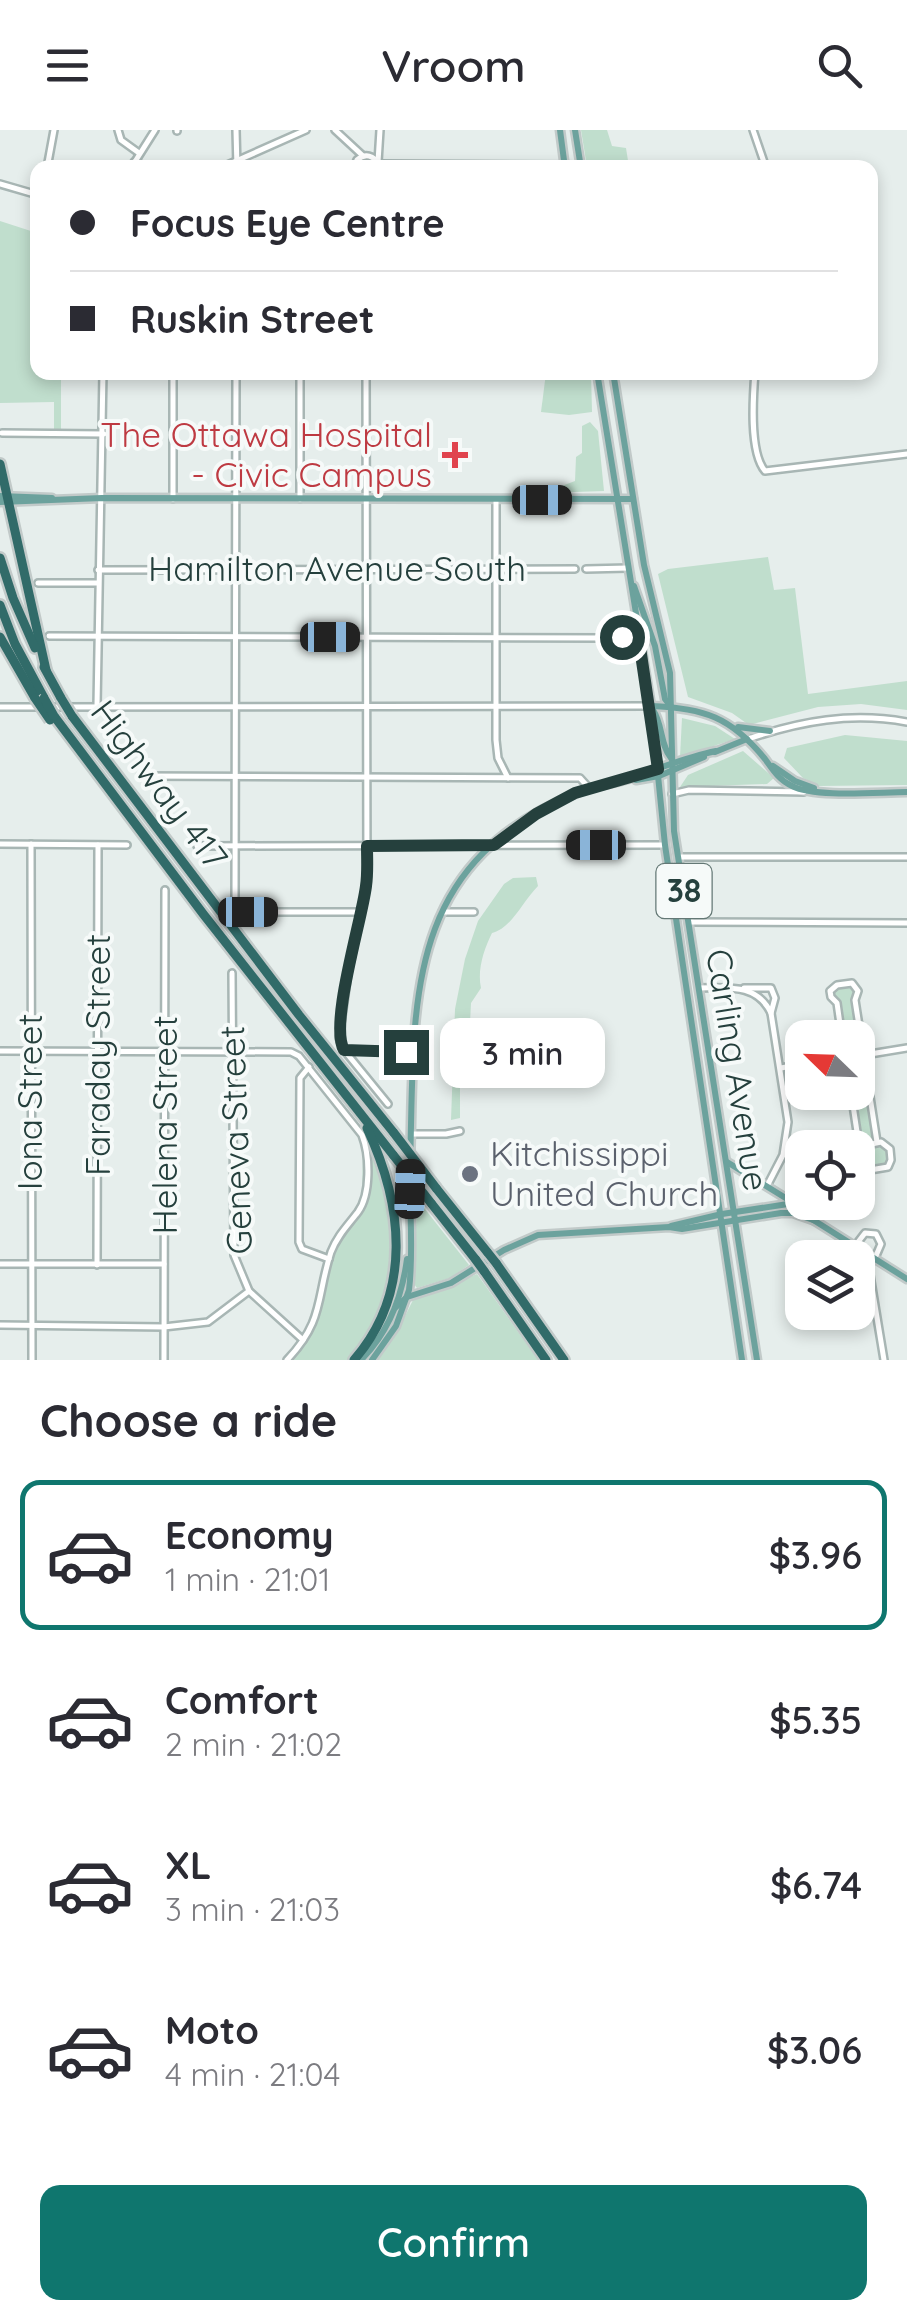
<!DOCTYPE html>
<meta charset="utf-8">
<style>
:root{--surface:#fff;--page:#f7f7f7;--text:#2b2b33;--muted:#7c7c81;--line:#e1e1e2;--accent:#0f766e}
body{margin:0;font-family:Quicksand,sans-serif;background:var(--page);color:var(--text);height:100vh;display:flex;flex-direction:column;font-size:38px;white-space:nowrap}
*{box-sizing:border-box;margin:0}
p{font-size:32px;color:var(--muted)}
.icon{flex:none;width:55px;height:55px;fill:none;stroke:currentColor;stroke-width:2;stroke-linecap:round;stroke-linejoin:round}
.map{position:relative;height:1230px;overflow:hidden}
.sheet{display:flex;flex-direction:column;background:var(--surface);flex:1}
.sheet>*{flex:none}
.top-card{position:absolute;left:30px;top:30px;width:848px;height:220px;border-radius:20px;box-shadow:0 5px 15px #0003;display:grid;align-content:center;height:220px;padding:0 40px;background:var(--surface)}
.needle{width:65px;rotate:293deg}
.tools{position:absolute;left:785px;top:890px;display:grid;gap:20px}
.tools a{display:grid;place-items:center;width:90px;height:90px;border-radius:20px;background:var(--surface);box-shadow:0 5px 15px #0003;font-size:50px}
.end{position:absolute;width:45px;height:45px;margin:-22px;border:12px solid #25403d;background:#fff;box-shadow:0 0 0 5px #fff}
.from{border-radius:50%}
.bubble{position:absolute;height:70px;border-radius:20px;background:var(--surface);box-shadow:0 5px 15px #0003;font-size:32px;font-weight:600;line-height:70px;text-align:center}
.car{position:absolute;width:30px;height:60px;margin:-30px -15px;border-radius:12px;box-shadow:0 0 8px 2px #0007;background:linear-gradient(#222 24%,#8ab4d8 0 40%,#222 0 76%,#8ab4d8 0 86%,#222 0)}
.top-card b{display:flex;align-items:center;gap:35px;height:95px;font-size:38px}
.top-card b+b{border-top:2px solid var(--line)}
.top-card i{width:25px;height:25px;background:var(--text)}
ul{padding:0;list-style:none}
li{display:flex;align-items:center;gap:30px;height:150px;margin:0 20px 15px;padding:0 20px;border:5px solid transparent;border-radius:20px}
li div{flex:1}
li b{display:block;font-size:38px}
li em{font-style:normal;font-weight:600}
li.active{border-color:var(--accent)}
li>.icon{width:90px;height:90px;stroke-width:1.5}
h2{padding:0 40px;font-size:45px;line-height:120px}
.action{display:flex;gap:20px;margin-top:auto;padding:20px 40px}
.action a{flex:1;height:115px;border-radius:20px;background:var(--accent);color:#fff;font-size:40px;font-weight:600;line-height:115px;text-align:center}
header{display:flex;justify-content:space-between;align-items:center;height:130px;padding:0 40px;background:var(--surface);font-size:45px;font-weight:600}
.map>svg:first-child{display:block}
.green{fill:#c0decd}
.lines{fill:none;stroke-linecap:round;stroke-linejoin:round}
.minor-casing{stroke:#a8b6b4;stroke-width:10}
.major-casing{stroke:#c2cac9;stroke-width:11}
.highway-casing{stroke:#c2cac9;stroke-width:14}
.minor{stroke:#fff;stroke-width:5}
.major{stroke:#6ca29d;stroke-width:6}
.highway{stroke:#316b69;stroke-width:9}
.highway-bridge-casing{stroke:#c2cac9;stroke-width:14;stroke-linecap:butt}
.highway-bridge{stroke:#316b69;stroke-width:9}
.route{stroke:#25403d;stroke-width:12}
.health-dot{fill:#e0444e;stroke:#f6faf9;stroke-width:4}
.worship-dot{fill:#6b7280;stroke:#f6faf9;stroke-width:4}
.labels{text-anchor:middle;stroke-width:8;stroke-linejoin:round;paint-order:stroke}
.shield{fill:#f6faf9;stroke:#647875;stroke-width:2.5}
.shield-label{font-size:32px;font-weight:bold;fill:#25403d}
.health-label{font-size:35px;fill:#be3a42;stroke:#f6faf9;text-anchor:end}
.street-label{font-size:35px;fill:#25403d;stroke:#f6faf9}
.worship-label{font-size:35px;fill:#5b616d;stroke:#f6faf9;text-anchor:start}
</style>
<header><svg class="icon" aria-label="menu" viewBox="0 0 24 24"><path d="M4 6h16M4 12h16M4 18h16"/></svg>Vroom<svg class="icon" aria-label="search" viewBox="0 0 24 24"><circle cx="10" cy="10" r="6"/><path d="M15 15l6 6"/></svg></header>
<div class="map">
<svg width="907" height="1230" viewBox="0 0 907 1230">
<rect width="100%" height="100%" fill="#e6eeec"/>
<g class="green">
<path d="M581,0H607L612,16L626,18L629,37H587Z"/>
<path d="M0,91L37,103L38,242L61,243V304H54V272L0,273Z"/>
<path d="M546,243H591L592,282L569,285L541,282Z"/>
<path d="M590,292L598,301L604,361L546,363V358L559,357L575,351L576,327L582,323V296Z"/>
<path d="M768,427L774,460L795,458L808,564L907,551V580L861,574L818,577L749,595L732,583L688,567L658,444L668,439Z"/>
<path d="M682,588L715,596L735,609L680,627Z"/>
<path d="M845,605L907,611V655L819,656L803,648L784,628L787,618Z"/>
<path d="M743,621L774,648L767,654L680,657L688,645Z"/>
<path d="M536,747L538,756C523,771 511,799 492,803C484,819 477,840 481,858L471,873L469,913L460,930V988L451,990L455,879L465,829L478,791L504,754L513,748Z"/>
<path d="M847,856L855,861L852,869L875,1013L887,1021L888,1032L883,1036L860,1040L858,1039L852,963L858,962V908L844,907L839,871L833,864L836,858Z"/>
<path d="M363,1012L375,1023L390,1070L393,1129L392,1145L377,1195L350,1230H284L302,1209L314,1186L332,1114L362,1070Z"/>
<path d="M417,1069L469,1135L450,1148L417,1158L414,1154Z"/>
<path d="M477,1144L538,1230H377L396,1204L413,1170Z"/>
</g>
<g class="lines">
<g class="minor-casing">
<g id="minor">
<path d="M118,0L121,10L139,23"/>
<path d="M177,0V1"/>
<path d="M236,0L237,38"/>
<path d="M335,0L362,25"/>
<path d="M753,0L766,38"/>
<path d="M134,32L142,35H227L306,0"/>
<path d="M378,32L380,0"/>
<path d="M379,34L580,35"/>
<path d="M47,38L54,0"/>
<path d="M131,38L155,0"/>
<path d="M354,38L357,30C365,23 374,25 379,35"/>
<path d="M0,54L38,65"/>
<path d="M236,242L235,775L249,782H361"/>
<path d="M300,242V369"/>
<path d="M366,242L367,754L348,843L339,908L344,920L388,974"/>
<path d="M755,242C753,267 749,322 765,341L907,324"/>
<path d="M2,303L104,304"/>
<path d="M173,369V242"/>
<path d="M496,371V610L498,628L508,648"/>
<path d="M586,439L628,438"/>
<path d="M98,440L575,439"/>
<path d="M38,453H98"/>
<path d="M49,506L608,508L638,504"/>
<path d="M97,576L103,242"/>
<path d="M0,577H38"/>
<path d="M49,577L651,576"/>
<path d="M748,609C801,591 851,582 907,592"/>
<path d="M140,646L580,648L589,658"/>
<path d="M672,664L689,660L804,662"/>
<path d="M0,714L127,715"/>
<path d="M31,714L32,1230"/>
<path d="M197,716L665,715"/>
<path d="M678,727H907"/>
<path d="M442,782H474"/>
<path d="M689,792L907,793"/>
<path d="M232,843L234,1125L249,1161L303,1210"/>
<path d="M699,858C727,858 757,853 771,883L788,992L783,1025L767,1056"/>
<path d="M744,858H771L775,868L771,883"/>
<path d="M842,908L837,873L831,867L830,861L837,855L852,853L858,861L855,870L877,1012"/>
<path d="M347,920L413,921"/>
<path d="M0,921L291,922L299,926L362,1005C370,1026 371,1064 358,1082C348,1095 337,1106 331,1122C316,1167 325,1190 287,1230"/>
<path d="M858,926L907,918"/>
<path d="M309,937L300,948L299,1112L302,1119L329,1129"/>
<path d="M781,938L802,934"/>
<path d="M851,962L859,1015"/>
<path d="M411,1004H446L460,1001"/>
<path d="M853,1018L881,1012L890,1019L891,1030L888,1037L858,1042"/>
<path d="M855,1116L865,1103L876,1104L881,1114L875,1128"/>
<path d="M871,1126L869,1139L884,1230"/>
<path d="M0,1134H164"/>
<path d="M97,1135L98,715"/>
<path d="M0,1195L164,1197L208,1192L249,1161"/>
<path d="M164,1230L165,760"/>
</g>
</g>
<g class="major-casing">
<g id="major">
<path d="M560,0L565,38"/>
<path d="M575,0L581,38"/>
<path d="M597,242L651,576L665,715L742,1230"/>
<path d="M613,242L644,435L670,543L674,701L757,1230"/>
<path d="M0,366L52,368"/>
<path d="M0,372L102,368L633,369"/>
<path d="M634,456L655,516L665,569L671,577"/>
<path d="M651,576C704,578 731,587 765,629C773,640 779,650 792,656C816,668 878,662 907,662"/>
<path d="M653,580C663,595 660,615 671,628"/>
<path d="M738,597L770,601"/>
<path d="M715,622L747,609"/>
<path d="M773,636L795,651L814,658"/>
<path d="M636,650L659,646L704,627"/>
<path d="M727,1032L797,1075"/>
<path d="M671,1096L722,1084L788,1074L907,1149"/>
<path d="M396,1177L407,1167L451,1153L504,1120L538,1105L669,1097L682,1099L781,1083H793L816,1091"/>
<path d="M361,1230C389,1202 402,1167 407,1129"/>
<path d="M372,1230L396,1196L409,1160C414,1120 409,1077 410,1037C415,875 400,736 577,663C593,656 611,654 628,649C658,639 686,627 716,621"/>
</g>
</g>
<g class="highway-casing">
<g id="highway">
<path d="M0,334L46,540"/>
<path d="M0,428L13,468L35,518"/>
<path d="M0,475L15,514L44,568"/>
<path d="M0,507L35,568"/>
<path d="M44,537L61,568"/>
<path d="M54,586L204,785L394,1026"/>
<path d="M72,586L299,885L394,1003"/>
<path d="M436,1058L488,1123"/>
<path d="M431,1073L476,1130"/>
<path d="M496,1133L564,1230"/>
<path d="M484,1141L546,1230"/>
<path d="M354,1230C413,1162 403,1075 367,998"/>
</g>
</g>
<use href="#minor" class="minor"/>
<use href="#major" class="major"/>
<use href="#highway" class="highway"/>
<g class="highway-bridge-casing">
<g id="highway-bridge">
<path d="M35,568L50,590"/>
<path d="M44,568L54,586"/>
<path d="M61,568L72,586"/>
<path d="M394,1003L436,1058"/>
<path d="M394,1026L431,1073"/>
<path d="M488,1123L496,1133"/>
<path d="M476,1130L484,1141"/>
</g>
</g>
<use href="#highway-bridge" class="highway-bridge"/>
</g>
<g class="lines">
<path class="route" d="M406,922L344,920C329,894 362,790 366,756C368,743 367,730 367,716L494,715L536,684L575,663L658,639L638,504L622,507"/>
</g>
<path class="health-dot" d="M450 310h10v10h10v10h-10v10h-10v-10h-10v-10h10z"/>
<circle class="worship-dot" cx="470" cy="1044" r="10"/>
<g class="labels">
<rect class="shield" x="656.5" y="734" width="55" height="54" rx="8"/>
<g class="shield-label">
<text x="684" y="772">38</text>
</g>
<g class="health-label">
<text x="432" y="317">The Ottawa Hospital<tspan x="432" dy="40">- Civic Campus</tspan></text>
</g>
<g class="street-label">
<text x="337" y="451">Hamilton Avenue South</text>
<text transform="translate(159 655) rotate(53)" y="12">Highway 417</text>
<text transform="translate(98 925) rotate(-90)" y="12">Faraday Street</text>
<text transform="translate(737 940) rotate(81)" y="12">Carling Avenue</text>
<text transform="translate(30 972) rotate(-90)" y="12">Iona Street</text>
<text transform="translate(165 995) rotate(-90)" y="12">Helena Street</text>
<text transform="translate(236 1010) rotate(-92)" y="12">Geneva Street</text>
</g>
<g class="worship-label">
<text x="490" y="1036">Kitchissippi<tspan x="490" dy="40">United Church</tspan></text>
</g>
</g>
</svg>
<div class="tools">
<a><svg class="needle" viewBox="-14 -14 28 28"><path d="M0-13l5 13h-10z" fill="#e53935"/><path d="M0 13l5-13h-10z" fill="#7c7c81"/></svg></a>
<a><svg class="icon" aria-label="locate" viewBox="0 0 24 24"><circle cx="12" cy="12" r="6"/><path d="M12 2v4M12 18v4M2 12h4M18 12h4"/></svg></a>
<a><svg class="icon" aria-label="layers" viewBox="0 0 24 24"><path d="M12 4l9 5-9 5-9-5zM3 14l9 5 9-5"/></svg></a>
</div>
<i class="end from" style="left:622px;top:507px"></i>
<i class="end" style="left:406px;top:922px"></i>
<div class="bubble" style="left:440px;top:888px;width:165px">3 min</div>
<i class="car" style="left:542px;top:370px;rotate:90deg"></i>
<i class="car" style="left:330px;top:507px;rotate:90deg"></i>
<i class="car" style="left:596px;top:715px;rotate:270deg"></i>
<i class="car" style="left:248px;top:782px;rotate:90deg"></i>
<i class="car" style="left:410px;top:1059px;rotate:2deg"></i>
<div class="top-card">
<b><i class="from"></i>Focus Eye Centre</b>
<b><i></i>Ruskin Street</b>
</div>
</div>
<section class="sheet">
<h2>Choose a ride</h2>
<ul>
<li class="active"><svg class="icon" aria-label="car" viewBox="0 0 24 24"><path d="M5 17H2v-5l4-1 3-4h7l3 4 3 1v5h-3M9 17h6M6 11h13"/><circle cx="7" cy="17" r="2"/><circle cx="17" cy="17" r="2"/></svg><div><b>Economy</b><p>1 min · 21:01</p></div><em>$3.96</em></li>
<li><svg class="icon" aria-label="car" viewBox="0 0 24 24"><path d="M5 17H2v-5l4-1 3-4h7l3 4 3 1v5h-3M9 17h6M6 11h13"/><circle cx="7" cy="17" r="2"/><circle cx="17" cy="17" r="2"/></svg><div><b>Comfort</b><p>2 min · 21:02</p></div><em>$5.35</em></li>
<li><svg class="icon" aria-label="car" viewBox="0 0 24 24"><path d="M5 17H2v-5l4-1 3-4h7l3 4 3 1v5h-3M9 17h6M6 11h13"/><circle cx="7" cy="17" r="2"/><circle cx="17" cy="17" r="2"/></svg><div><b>XL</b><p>3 min · 21:03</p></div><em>$6.74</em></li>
<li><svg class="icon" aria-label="car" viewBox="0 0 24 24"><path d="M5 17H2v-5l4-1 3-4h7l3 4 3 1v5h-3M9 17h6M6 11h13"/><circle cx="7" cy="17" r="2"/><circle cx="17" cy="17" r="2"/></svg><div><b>Moto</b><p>4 min · 21:04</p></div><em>$3.06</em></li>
</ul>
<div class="action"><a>Confirm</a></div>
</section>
